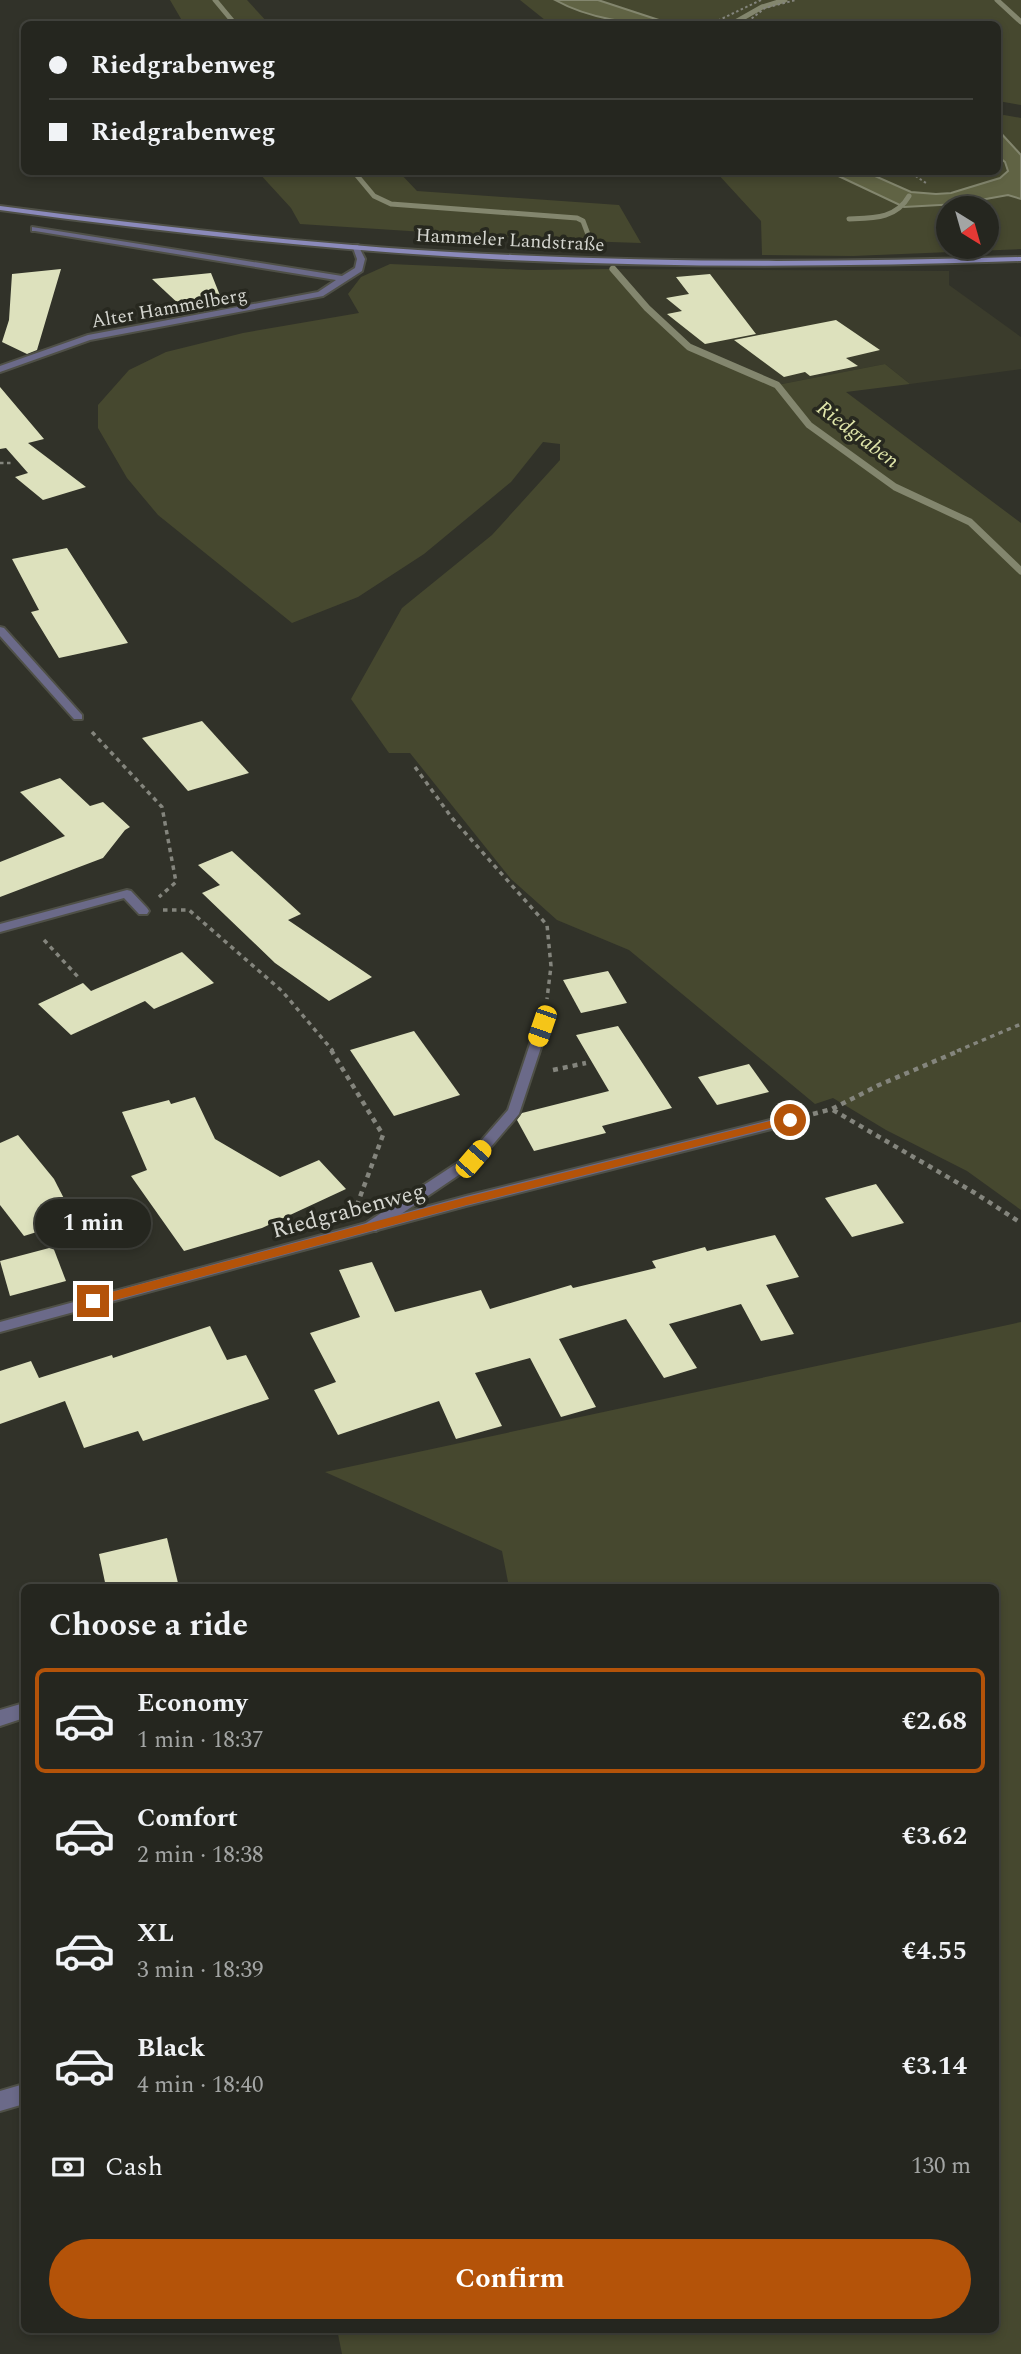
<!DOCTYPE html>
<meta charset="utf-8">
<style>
:root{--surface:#25261f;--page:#2d2e28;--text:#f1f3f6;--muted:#a3a5a4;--line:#42433d;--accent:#b45309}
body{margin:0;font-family:Spectral,serif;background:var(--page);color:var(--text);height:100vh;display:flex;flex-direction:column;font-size:26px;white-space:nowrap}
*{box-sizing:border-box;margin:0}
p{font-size:23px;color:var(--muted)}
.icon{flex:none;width:38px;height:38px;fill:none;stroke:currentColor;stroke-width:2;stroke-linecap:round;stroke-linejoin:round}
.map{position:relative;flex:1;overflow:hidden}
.details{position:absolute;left:21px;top:1584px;width:978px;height:749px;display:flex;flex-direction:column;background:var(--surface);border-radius:10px;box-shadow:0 4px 10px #0003,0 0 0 2px var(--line)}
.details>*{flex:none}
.guide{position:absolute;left:21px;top:21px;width:980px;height:154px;border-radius:10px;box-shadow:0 4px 10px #0003,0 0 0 2px var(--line);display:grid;align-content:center;height:154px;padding:0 28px;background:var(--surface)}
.needle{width:46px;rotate:143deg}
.buttons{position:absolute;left:936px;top:196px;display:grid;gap:14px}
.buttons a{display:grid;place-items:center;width:63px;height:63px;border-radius:50%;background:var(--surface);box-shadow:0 4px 10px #0003,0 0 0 2px var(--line);font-size:35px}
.end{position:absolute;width:32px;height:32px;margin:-16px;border:9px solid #b45309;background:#fff;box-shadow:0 0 0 4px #fff}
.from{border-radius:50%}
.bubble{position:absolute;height:49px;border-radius:24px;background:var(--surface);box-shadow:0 4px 10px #0003,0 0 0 2px var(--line);font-size:23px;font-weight:700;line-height:49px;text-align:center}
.car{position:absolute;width:21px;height:42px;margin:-21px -10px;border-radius:9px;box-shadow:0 0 5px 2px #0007;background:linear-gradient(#f5c518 24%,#345 0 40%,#f5c518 0 76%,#345 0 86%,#f5c518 0)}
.guide b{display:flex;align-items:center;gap:24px;height:66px;font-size:26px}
.guide b+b{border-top:2px solid var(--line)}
.guide i{width:18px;height:18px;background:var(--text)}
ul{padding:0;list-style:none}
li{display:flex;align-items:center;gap:21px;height:105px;margin:0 14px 10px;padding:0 14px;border:4px solid transparent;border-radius:10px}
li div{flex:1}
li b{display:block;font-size:26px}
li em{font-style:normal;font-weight:700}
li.current{border-color:var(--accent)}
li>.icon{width:63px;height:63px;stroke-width:1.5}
h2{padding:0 28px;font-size:32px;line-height:84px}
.pay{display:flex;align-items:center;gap:18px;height:77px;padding:0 28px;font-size:26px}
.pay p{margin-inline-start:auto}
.primary-button{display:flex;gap:14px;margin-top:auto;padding:14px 28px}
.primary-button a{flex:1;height:80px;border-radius:42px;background:var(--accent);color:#fff;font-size:28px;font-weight:700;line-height:80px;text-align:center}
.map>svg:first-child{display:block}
.built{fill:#3b3c2c}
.green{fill:#46482f;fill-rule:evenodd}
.water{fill:#606344;stroke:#83866e;stroke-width:2}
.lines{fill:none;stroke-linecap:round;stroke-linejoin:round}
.stream-far1{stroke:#83866e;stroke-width:5}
.stream{stroke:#83866e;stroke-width:7}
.building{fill:#dde1bd}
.service-casing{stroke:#4f5047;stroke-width:4}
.minor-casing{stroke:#4f5047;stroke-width:4}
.secondary-casing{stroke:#4f5047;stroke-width:4}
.path-far3{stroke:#84857d;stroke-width:2;stroke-dasharray:2.5 2.5;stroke-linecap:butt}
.path-far2{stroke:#84857d;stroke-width:2.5;stroke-dasharray:3.5 3.5;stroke-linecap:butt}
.path-far1{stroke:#84857d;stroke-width:3.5;stroke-dasharray:4.5 4.5;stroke-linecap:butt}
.path{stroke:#84857d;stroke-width:4.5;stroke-dasharray:5 5;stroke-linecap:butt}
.service{fill:#6b6a89;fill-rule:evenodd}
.minor{fill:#6b6a89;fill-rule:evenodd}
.secondary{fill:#8b8abb;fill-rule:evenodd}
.route{fill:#b45309}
.labels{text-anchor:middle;stroke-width:7;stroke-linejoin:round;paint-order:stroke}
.far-street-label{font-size:19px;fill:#d6d7d1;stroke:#27281f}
.far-water-label{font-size:21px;font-style:italic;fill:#e0e6aa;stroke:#27281f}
.street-label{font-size:23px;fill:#d6d7d1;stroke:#27281f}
</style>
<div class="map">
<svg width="1021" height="2354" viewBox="0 0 1021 2354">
<rect width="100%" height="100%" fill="#313229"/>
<path class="built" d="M613,269L949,271V285L1021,337V369L910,384L885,364L777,385L689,347L647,308Z"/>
<g class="green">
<path d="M170,0H247L269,24H184Z"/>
<path d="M520,0H555L577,10L636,24H550Z"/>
<path d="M598,0H1021V105L998,101V24H671Z"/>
<path d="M1004,115L1021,118V155L998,130V117Z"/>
<path d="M998,156L1005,162L1009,171C988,188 937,198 910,192C894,188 881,178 866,172H998Z"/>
<path d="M258,172H399L417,191L619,205L641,243L550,240L300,224L291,208Z"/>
<path d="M716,172H830L904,207L958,204L1008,195L1021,199V249L853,256L762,255L761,221ZM948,208H987V247H948Z"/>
<path d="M390,264L529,270L613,269L647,308L689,347L777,385L885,364L910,384L846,392L1021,523V1210L967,1171L886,1130L833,1098L815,1104L629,950L557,920L511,879L410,753H389L351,699L402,608L492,535L560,460V444L543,442L511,482L424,554L358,597L292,623L158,515L127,478L98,428V405L129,370L166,352L243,333L359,313L348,294L361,277Z"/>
<path d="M1021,1322V2354H342L337,2329H996V1587H509L502,1551L325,1472Z"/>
</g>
<g class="water">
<path d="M555,0H598L671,24C633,25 589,19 555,0Z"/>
<path d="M998,130L1021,155V199L1008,195L958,204L904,207L830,172H866L911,192L936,194L951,193L1000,178L1008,171L1005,162L998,156Z"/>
</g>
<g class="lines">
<g class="stream-far1">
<path d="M215,0L235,24"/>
<path d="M997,0L1021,22"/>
<path d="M732,24L762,7L785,0"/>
<path d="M354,172L374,196L391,204L577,218L583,221L589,237"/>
<path d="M849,219C873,218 896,219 909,196"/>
</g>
<path class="stream" d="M613,269L647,308L689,347L777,385L809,425L895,487L970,522L1021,571"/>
</g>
<g class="building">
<path d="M61,269L37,350L27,354L2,342L9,320L12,274Z"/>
<path d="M211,273L221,298L182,307L152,279Z"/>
<path d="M710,274L756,334L705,344L667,314L682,311L666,298L689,294L676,277Z"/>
<path d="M836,320L880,350L846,358L858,366L810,376L805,372L784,377L734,340Z"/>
<path d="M0,387L44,439L28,443L86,487L43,500L15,477L28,473L6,448L0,449Z"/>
<path d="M67,548L128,643L59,658L31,612L39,610L12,559Z"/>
<path d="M202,721L249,773L188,791L142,738Z"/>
<path d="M60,778L90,806L103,802L130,827L125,830L103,858L0,897V862L65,836L20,792Z"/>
<path d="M232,851L301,914L288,920L372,977L329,1001L275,963L202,893L220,885L198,865Z"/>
<path d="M182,952L214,983L154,1009L145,1001L71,1035L38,1004L83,983L91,991Z"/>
<path d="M608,971L627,1003L581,1013L563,980Z"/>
<path d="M618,1026L672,1108L602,1126L606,1133L534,1151L517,1120L522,1113L609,1091L576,1035Z"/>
<path d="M414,1031L460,1095L394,1116L350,1050Z"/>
<path d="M749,1064L769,1092L717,1105L698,1077Z"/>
<path d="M195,1097L215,1139L280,1177L319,1160L346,1189L262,1228L184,1251L131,1176L147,1170L122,1112L169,1100L171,1104Z"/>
<path d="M18,1135L54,1179L75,1220L24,1236L0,1205V1143Z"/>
<path d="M876,1184L904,1223L852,1237L825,1198Z"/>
<path d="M775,1235L799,1277L766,1285L794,1334L761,1341L741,1304L669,1324L697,1368L664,1378L626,1319L559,1339L596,1407L561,1417L530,1358L475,1373L502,1426L456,1439L439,1401L338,1435L314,1390L336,1382L310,1333L360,1317L339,1270L372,1262L395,1312L481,1290L490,1309L571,1285L573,1288L656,1268L652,1261L705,1247L707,1251Z"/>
<path d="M53,1247L66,1281L10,1296L0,1261Z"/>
<path d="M210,1326L227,1360L246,1355L269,1399L143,1441L138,1431L84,1448L65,1401L0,1424V1371L31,1361L39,1378L112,1355L113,1358Z"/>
<path d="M167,1538L179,1587H106L99,1554Z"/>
</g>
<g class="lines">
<g class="service-casing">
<path id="service" d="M545,1013L551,1017L519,1114L478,1162L376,1231H366L364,1227L366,1223L468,1156L508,1110L539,1017Z"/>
</g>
<g class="minor-casing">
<g id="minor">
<path d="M32,227L342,276L355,268L357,259L352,245H358L365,259L362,271L323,296L90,340L0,372V366L88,335L318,292L336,280L35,231H32Z"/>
<path d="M0,627L4,628L82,715V719H74L0,636Z"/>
<path d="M127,890L131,891L147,908L149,911L147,914H139L124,898L0,932V924Z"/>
<path d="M790,1115L797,1120L795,1123L466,1206L0,1332V1322L466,1196Z"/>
<path d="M24,1703V1718L0,1726V1710Z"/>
<path d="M24,2084V2104L0,2111V2091Z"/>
</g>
</g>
<g class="secondary-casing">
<path id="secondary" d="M0,206C170,228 341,248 512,255C682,263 851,262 1021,257V261C850,267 680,268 509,260C339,251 169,233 0,210Z"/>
</g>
<g class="path-far3">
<path d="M761,0L717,21L746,23L765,8L796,0"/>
<path d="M915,172L914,175L926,183"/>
</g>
<path class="path-far2" d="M0,463H12"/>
<g class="path-far1">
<path d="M92,732L162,807L176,882L159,897"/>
<path d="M415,767L452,818L547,925L551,966L547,999"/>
<path d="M163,910H189L282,991L333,1051"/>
<path d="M44,940L79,978"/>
<path d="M957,1051L1021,1024"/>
</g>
<g class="path">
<path d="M331,1050L383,1135L357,1205"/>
<path d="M553,1070L586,1063"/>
<path d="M833,1110L975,1193L1021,1223"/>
<path d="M813,1114L832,1109L879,1085L961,1050"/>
</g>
<use href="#service" class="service"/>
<use href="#minor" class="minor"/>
<use href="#secondary" class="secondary"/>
</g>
<path class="route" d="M790,1116L794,1117V1122L467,1205L93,1306L87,1301L93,1297L467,1197Z"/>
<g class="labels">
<g class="far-street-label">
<text transform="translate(510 239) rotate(3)" y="7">Hammeler Landstraße</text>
<text transform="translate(169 307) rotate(-10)" y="7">Alter Hammelberg</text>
</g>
<g class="far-water-label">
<text transform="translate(858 434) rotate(37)" y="7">Riedgraben</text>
</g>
<g class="street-label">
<text transform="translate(348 1210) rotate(-15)" y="8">Riedgrabenweg</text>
</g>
</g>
</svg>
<div class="buttons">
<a><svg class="needle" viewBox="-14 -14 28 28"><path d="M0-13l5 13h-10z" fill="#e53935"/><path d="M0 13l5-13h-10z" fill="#a3a5a4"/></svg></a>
</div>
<i class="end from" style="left:790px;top:1120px"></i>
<i class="end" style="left:93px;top:1301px"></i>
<div class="bubble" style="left:35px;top:1199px;width:116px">1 min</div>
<i class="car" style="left:542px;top:1026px;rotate:199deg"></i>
<i class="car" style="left:473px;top:1159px;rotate:41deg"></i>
<div class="guide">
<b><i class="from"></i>Riedgrabenweg</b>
<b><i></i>Riedgrabenweg</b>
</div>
<section class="details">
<h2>Choose a ride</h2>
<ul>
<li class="current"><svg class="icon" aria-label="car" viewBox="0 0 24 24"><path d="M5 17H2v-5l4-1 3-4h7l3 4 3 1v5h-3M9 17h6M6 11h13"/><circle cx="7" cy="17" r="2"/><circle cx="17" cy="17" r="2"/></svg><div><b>Economy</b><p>1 min · 18:37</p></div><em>€2.68</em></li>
<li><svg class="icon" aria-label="car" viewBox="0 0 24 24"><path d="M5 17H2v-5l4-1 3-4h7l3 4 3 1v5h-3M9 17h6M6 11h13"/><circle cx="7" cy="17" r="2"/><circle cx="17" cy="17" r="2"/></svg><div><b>Comfort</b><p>2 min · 18:38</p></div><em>€3.62</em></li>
<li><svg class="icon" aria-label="car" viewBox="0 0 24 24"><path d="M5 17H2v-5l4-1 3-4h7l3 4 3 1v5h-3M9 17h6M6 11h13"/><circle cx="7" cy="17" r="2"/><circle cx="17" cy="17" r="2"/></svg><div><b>XL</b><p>3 min · 18:39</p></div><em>€4.55</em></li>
<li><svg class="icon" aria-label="car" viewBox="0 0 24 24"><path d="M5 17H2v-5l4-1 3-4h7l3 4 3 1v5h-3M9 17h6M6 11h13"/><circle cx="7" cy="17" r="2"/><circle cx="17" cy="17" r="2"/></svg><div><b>Black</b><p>4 min · 18:40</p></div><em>€3.14</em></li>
</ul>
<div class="pay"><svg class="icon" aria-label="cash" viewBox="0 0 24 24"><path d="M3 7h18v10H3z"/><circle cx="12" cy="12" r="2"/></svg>Cash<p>130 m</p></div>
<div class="primary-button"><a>Confirm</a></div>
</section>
</div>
